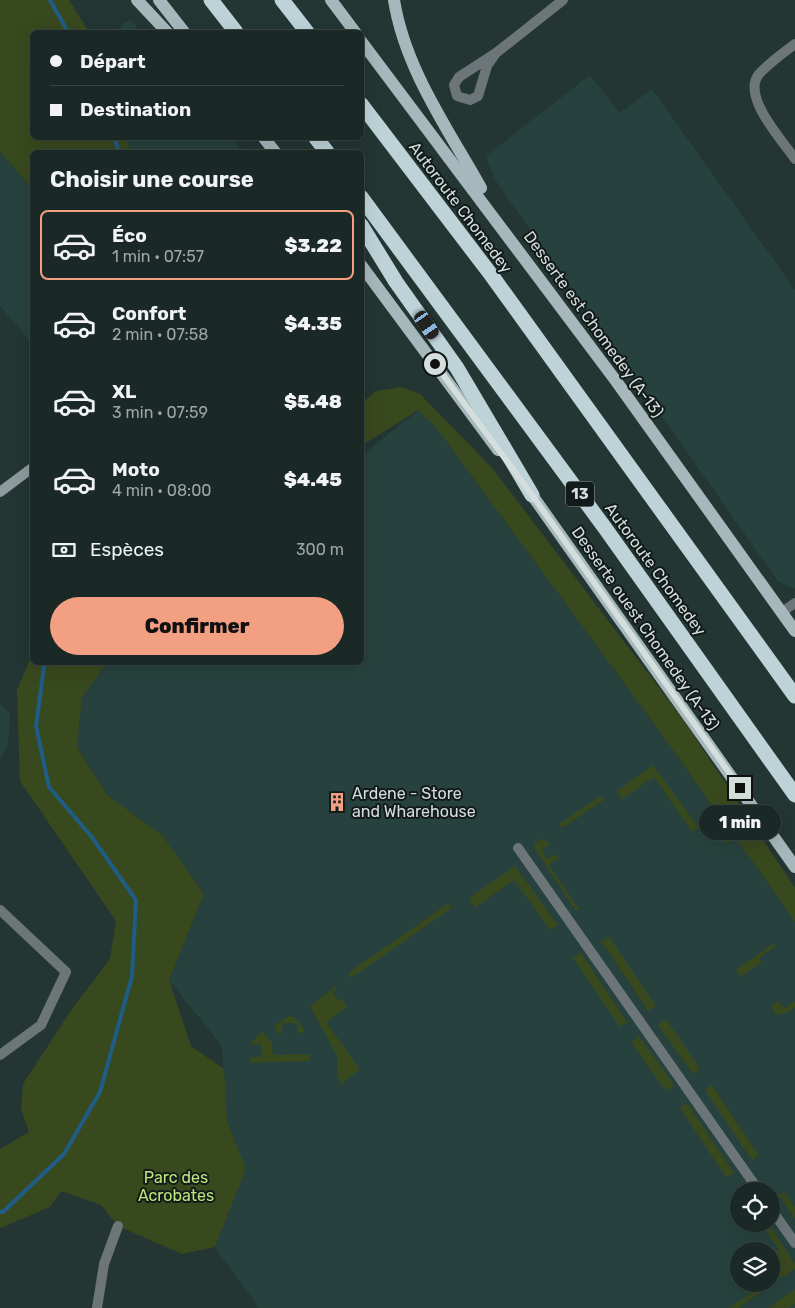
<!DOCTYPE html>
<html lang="fr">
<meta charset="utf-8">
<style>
:root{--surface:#1a2826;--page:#23302e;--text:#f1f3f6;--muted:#9fa6a7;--line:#384443;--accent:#f39f82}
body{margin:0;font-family:Rubik,sans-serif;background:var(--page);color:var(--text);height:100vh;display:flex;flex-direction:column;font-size:19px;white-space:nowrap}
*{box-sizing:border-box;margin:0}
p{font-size:16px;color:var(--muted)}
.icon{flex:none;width:28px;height:28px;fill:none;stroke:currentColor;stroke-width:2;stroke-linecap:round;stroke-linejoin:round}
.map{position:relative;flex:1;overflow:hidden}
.details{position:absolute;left:30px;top:150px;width:334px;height:515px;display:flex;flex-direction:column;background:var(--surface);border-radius:8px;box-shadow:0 5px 20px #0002,0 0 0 1px var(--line)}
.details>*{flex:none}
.banner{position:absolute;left:30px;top:30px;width:334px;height:110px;border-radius:8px;box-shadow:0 5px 20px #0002,0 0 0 1px var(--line);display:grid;align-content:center;height:110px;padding:0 20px;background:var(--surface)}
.tools{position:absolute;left:730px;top:1182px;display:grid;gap:10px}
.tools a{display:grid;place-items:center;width:50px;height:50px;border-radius:50%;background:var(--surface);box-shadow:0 5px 20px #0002,0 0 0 1px var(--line);font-size:25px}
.end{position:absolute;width:22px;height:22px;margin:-11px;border:6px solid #d4dfdd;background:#111;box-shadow:0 0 0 2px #111}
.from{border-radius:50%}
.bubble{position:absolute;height:35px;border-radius:18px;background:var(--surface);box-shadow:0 5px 20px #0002,0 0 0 1px var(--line);font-size:16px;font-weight:800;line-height:35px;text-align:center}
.car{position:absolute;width:15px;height:30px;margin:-15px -8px;border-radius:6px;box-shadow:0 0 4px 1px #0007;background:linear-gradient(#222 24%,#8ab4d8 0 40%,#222 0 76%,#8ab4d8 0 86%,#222 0)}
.banner b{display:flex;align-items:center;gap:18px;height:48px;font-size:19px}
.banner b+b{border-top:1px solid var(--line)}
.banner i{width:12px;height:12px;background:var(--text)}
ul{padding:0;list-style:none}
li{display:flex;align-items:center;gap:15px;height:70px;margin:0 10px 8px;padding:0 10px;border:2px solid transparent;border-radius:8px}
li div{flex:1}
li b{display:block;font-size:19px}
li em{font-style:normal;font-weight:800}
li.selected{border-color:var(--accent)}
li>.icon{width:45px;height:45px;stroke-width:1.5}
h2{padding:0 20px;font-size:22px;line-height:60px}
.pay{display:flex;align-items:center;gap:12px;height:55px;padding:0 20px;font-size:19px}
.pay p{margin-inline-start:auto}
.cta{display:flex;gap:10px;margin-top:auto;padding:10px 20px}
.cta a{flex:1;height:58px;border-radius:30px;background:var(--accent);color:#111;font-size:20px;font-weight:800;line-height:58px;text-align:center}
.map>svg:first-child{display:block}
.built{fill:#27423e;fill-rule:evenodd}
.green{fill:#39491e}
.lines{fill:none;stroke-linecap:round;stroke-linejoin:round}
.stream{stroke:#1f5c86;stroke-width:4}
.street{stroke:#6c7577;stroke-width:10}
.secondary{stroke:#8d9b9e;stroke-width:10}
.primary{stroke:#a6b8bc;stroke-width:12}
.highway{stroke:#bdd3d8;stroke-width:15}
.route{stroke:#d4dfdd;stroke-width:6}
.labels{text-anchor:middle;stroke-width:4;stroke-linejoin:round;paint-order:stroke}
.shield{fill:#131b1a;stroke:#9aa4a2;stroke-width:1}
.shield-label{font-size:15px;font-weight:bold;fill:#d4dfdd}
.street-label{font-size:16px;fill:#d4dfdd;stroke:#131b1a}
.poi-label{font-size:16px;fill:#d4dfdd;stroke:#131b1a;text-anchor:start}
.park-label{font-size:16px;fill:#bbe679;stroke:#131b1a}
</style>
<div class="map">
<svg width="795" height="1308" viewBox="0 0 795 1308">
<rect width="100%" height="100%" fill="#233633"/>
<g class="built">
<path d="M130,19L141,32H115Z"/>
<path d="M590,75L620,113L652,89L795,290V589L778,581L496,181L486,156Z"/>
<path d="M126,138H231L244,152H131Z"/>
<path d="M0,152L32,188V343L0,306Z"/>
<path d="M419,410L435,426L663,736L724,823L725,844L736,838L795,922V1308H259L215,1247L246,1169L227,1121L222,1046L169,980L204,894L162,835L107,795L77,747L82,697L107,663L361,662V456ZM739,1191H771V1224H739ZM739,1251H771V1284H739Z"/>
<path d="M0,704L10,714L8,743L0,759Z"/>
</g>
<g class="green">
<path d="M0,0H69L89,32H32V138H126L131,152H32V188L0,152Z"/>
<path d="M401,387L420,394L493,469L682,718L795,888V922L736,838L725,844L716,829L724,823L663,736L435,426L418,410L361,446V404L376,391Z"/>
<path d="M32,655V662L107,663L82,697L77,747L107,795L162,835L204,894L169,980L191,1046L224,1069L227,1121L246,1169L215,1247L182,1254L118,1226L101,1205L61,1191L50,1207L0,1228V1149L29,1132L21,1109L23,1084L72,1009L110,959L116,921L20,781L17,690Z"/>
<path d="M653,765L699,828L692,832L654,777L622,799L617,791Z"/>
<path d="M601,796L604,800L562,828L559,824Z"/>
<path d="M544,838L550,844L542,849L548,859L555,854L559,858L549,865L579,909L576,911L535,849V843Z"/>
<path d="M515,866L558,925L550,930L514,880L475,908L469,898Z"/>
<path d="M449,903L452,908L351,978L348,973Z"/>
<path d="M609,937L656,1006L648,1011L601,941Z"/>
<path d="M774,943L776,946L759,958L762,962L740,977L736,970Z"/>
<path d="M581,953L627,1022L620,1027L573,958Z"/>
<path d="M335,987L337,989L333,992L339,1001L342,999L347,1007L326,1022L360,1070L340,1084L337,1073V1056L310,1006Z"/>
<path d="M778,1001L784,1008L795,1001V1007L788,1012L776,1015L771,1006Z"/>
<path d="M289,1016L295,1018L304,1029L303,1032L298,1034L297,1023H282V1033L280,1035L274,1026Z"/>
<path d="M666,1019L700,1069L693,1074L658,1025Z"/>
<path d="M263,1031L272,1043L273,1055L310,1054V1061L250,1063L252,1057H262V1044L253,1046L252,1042Z"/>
<path d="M639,1036L674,1085L666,1091L631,1042Z"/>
<path d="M712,1085L759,1155L752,1160L705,1090Z"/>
<path d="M687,1103L734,1173L726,1177L680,1108Z"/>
<path d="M784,1192L795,1207V1219L779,1195Z"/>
<path d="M761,1224H769L795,1264V1269L784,1277L777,1276L773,1271L781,1266L774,1257L771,1259V1254L779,1249Z"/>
<path d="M760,1287L763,1291L738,1308H729Z"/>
<path d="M795,1289V1304L789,1308H768Z"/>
</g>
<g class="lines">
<g class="stream">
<path d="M50,0L68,32"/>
<path d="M114,138L119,152"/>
<path d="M0,1212H3L64,1154L100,1092L132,976L136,900L91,836L49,787L36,726L44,667L48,662"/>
</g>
<g class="street">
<path d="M795,44C783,53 769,63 759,74C741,96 782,140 795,159"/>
<path d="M496,53L487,66L478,96L470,100L457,96L454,85L459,77L496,53L563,0"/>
<path d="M782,612L795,603"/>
<path d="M518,848L759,1191"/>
<path d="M0,910L66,972L41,1025L0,1055"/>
<path d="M771,1209L795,1243"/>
<path d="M97,1308L104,1264L118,1226"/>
</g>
<path class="secondary" d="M0,492L32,468"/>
<g class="primary">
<path d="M137,0L167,32"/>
<path d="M159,0L184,32"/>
<path d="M331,0L355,32"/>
<path d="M394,0C405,69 448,129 481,188"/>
<path d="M361,41L616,381L795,631"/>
<path d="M264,138L275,152"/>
<path d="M361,265L498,450"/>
<path d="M527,488L795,867"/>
</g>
<g class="highway">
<path d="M211,0L236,32"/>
<path d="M282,0L307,32"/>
<path d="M361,104L492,276L795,696"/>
<path d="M316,138L327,152"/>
<path d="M361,197L605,528L795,795"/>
<path d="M361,225L396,282L457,368L532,495"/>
</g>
</g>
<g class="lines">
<path class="route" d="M435,364L532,495L740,788"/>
</g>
<defs>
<g id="building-bare" transform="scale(1.5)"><path d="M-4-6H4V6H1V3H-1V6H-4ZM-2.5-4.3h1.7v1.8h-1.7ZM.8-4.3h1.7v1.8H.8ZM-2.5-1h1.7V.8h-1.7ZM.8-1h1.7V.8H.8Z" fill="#f39f82" stroke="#131b1a" stroke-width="2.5" paint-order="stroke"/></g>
</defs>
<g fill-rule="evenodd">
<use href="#building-bare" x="337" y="802"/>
</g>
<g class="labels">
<rect class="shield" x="566" y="481.5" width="28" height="25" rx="4"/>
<g class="shield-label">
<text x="580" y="499">13</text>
</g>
<g class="street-label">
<text transform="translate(461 207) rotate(53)" y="6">Autoroute Chomedey</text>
<text transform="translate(594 324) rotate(54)" y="6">Desserte est Chomedey (A-13)</text>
<text transform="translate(656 569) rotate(54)" y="6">Autoroute Chomedey</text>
<text transform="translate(646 628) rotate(55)" y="6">Desserte ouest Chomedey (A-13)</text>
</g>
<g class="poi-label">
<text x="352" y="799">Ardene - Store<tspan x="352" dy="18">and Wharehouse</tspan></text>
</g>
<g class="park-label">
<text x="176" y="1183">Parc des<tspan x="176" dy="18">Acrobates</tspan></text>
</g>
</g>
</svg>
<div class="tools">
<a><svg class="icon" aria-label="locate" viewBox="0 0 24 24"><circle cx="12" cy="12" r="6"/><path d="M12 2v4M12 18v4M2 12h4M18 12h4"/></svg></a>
<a><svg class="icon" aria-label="layers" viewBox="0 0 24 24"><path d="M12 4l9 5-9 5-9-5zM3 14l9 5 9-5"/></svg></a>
</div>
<i class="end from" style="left:435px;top:364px"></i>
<i class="end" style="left:740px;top:788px"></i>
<div class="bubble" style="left:699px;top:805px;width:82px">1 min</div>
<i class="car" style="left:427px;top:325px;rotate:145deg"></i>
<div class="banner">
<b><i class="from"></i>Départ</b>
<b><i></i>Destination</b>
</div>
<section class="details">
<h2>Choisir une course</h2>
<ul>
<li class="selected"><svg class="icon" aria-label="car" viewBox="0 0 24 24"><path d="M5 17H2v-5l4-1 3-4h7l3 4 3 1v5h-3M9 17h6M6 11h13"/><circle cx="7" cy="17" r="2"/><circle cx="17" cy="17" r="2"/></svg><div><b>Éco</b><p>1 min · 07:57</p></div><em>$3.22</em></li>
<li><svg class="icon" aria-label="car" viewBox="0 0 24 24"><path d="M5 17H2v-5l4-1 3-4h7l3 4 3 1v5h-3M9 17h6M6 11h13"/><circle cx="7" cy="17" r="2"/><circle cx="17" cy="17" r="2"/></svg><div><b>Confort</b><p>2 min · 07:58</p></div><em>$4.35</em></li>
<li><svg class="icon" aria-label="car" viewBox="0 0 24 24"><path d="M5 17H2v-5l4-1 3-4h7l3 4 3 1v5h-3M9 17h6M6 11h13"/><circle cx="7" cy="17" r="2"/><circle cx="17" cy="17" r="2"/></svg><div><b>XL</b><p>3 min · 07:59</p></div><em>$5.48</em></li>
<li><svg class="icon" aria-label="car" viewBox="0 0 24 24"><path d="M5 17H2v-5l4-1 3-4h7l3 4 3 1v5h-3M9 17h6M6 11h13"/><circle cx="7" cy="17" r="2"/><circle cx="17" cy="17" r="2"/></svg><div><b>Moto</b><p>4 min · 08:00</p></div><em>$4.45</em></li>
</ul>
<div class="pay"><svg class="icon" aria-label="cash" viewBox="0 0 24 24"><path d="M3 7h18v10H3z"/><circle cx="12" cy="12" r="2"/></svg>Espèces<p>300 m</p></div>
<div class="cta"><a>Confirmer</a></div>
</section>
</div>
